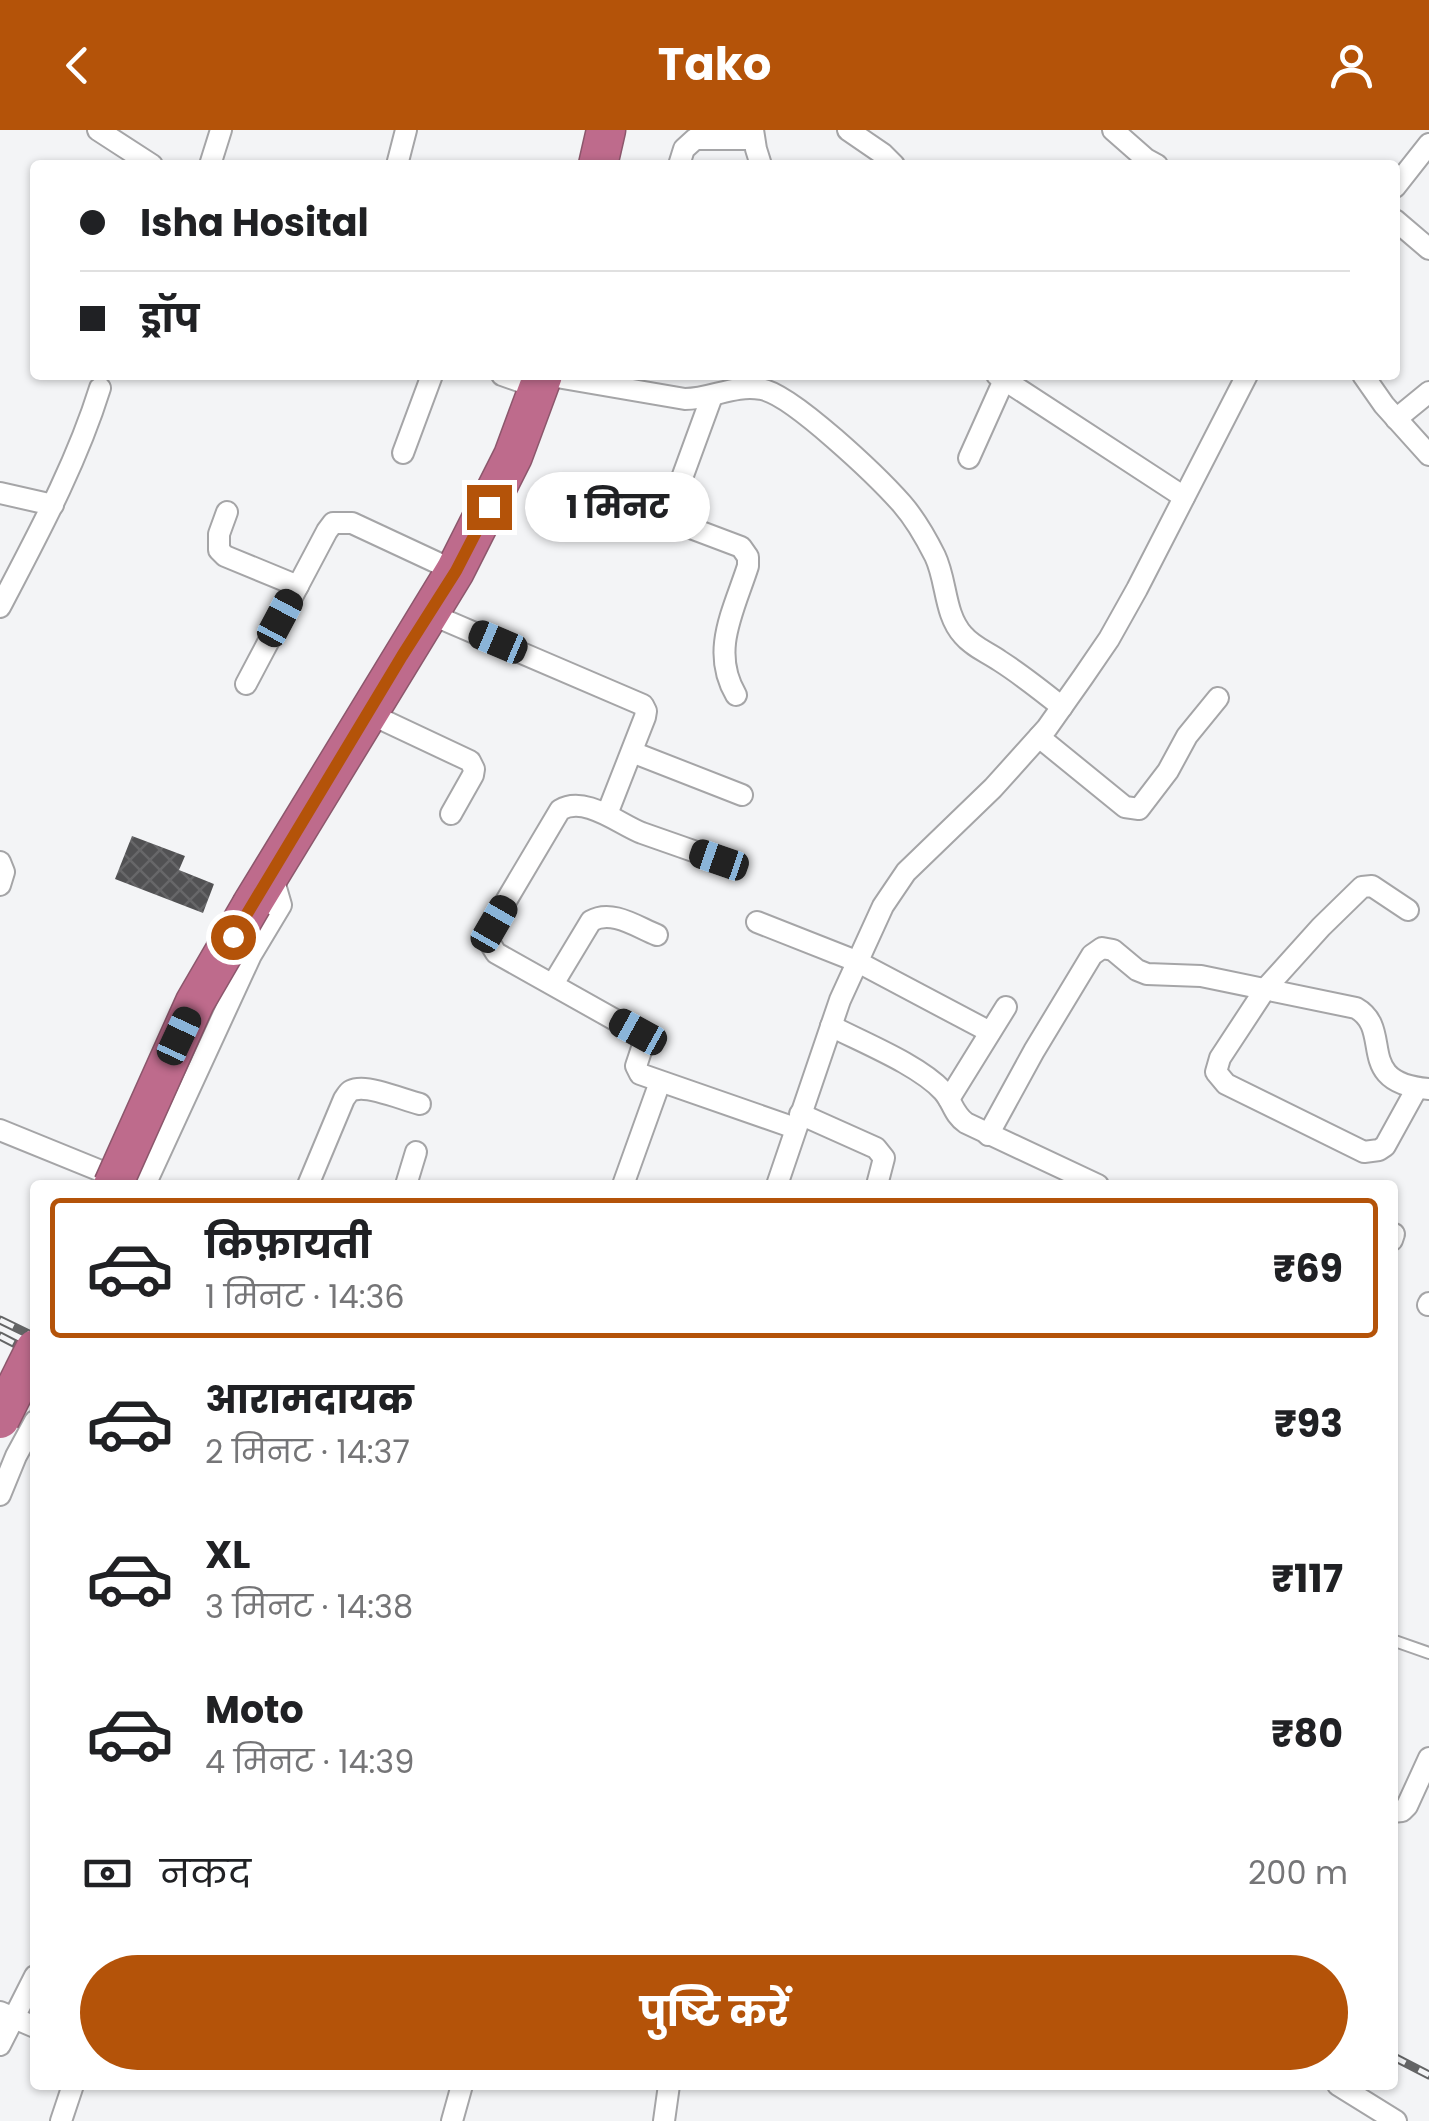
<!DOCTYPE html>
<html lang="hi">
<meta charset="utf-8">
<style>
:root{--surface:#fff;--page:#f6f6f6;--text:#202124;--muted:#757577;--line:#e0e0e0;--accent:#b45309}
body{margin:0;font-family:Poppins,"Noto Sans Devanagari",sans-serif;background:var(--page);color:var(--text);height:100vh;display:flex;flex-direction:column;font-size:38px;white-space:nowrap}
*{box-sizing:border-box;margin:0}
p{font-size:32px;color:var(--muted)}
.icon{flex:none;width:55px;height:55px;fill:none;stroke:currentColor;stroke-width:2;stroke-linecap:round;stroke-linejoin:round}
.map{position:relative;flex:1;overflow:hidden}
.panel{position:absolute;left:30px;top:1050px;width:1368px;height:910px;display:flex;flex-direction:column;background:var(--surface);border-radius:10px;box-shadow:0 2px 8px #0004}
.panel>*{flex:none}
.guide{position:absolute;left:30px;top:30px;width:1370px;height:220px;border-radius:10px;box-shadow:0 2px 8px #0004;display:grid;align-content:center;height:220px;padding:0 50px;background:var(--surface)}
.end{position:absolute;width:45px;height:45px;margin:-22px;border:12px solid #b45309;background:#fff;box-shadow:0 0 0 5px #fff}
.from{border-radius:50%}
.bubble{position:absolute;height:70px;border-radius:35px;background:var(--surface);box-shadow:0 2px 8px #0004;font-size:32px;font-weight:700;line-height:70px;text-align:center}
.car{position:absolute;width:30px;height:60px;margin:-30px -15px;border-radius:12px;box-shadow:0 0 8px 2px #0007;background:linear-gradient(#222 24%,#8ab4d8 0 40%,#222 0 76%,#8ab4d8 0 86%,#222 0)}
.guide b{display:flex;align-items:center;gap:35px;height:95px;font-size:38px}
.guide b+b{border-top:2px solid var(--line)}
.guide i{width:25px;height:25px;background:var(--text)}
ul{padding:18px 0 0;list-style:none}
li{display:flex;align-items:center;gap:30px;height:140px;margin:0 20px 15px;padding:0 30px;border:5px solid transparent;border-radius:10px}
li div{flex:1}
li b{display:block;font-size:38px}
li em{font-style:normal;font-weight:700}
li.active{border-color:var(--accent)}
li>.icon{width:90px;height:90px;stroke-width:1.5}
.pay{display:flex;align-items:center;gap:25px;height:110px;padding:0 50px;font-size:38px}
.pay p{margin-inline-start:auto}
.cta{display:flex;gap:20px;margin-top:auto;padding:20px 50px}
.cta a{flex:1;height:115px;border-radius:60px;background:var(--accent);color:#fff;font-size:40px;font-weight:700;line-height:115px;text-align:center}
header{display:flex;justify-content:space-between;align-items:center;height:130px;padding:0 50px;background:var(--accent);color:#fff;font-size:45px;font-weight:700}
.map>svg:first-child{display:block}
.building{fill:url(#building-cross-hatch)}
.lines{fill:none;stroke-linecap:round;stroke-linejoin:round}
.lane-casing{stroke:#a5a5a7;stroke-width:14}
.street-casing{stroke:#a5a5a7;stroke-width:24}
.highway-casing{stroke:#8c576c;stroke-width:41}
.lane{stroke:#fff;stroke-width:10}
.street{stroke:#fff;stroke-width:20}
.highway{stroke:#be6b8c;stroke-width:38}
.rail-casing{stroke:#636465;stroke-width:9}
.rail{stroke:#f3f4f6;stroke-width:5;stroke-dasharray:15;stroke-linecap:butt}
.highway-bridge-casing{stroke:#8c576c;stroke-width:41;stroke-linecap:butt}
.highway-bridge{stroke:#be6b8c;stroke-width:38}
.route{stroke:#b45309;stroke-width:12}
</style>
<header><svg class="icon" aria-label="back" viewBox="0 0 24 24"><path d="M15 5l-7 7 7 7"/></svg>Tako<svg class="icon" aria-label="person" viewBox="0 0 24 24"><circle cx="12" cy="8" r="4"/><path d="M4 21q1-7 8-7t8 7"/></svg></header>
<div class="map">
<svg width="1429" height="1991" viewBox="0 0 1429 1991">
<defs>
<pattern id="building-cross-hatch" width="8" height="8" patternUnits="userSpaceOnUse" patternTransform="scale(2.5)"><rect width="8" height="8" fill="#515153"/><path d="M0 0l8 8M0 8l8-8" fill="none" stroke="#676769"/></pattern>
</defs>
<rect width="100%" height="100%" fill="#f3f4f6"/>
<path class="building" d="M132,706L185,726L179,740L214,754L203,783L115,749Z"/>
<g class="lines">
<g class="lane-casing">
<path id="lane" d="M1392,1510L1429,1523"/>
</g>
<g class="street-casing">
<g id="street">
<path d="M98,0L152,35"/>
<path d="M753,0L756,19L761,35"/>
<path d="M848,0L883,24L894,35"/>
<path d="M1113,0L1146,29L1157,35"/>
<path d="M210,35L221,0"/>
<path d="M397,35L406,0"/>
<path d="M679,35L684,19L695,9H754"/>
<path d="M1395,57L1429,14"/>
<path d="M1395,90L1429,119"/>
<path d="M502,245L539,258"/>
<path d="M545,245L685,269C711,269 735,254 761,259C792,264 879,348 902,374C916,390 926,408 935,426C947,451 944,484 963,505C973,517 987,522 1000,531C1022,545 1042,561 1062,577"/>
<path d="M997,245L1184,367"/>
<path d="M1363,245L1384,275L1429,325"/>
<path d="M712,266L671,378L673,386L680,394L741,417L748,427V436C734,480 710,521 736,565"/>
<path d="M1396,289L1429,262"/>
<path d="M403,323L432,245"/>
<path d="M969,328L1004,250"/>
<path d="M0,363L53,375"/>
<path d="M227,382L219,404V420L225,426L298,456"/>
<path d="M0,477C37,406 76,335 100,258"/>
<path d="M428,483L643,575L646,581L645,587L607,684"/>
<path d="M246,554L327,401L333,393H352L455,441"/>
<path d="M368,583L470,631L474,639L473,645L451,684"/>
<path d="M1039,607L1125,677L1139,679L1168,641L1187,606L1218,568"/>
<path d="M632,622L742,665"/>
<path d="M719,730C693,721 667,712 642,703C619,694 585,665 560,680L493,793L488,810L496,823L642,905L644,912L636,936L640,944L795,998"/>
<path d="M0,732L4,742L0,755"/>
<path d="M1408,780L1372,756L1362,757L1321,797L1266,858L1220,928L1216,942L1226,954L1364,1022L1379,1020L1385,1016L1417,958"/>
<path d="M757,792L856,831L990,902"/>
<path d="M553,854L591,791C612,779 637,797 657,805"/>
<path d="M831,896C864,913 919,935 943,961C953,972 953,984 966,993L1098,1055"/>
<path d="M949,969L1006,877"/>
<path d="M800,984L876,1018L884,1028L877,1055"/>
<path d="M0,1000L123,1050"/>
<path d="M988,1005L1034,921L1092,825L1102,818L1113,820L1137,840L1147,844L1201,846L1356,878C1395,900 1352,953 1429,959"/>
<path d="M145,1055L251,825L281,775L272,744"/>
<path d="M308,1055L344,969C349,962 349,960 358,959C373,957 404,970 420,974"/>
<path d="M406,1055L416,1022"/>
<path d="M623,1055L660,952"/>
<path d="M777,1055L840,870L883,776L906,742L993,658L1047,598L1083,547L1109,509L1137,459L1247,245"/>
<path d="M1392,1110L1394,1104"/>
<path d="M1428,1175L1429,1173"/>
<path d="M0,1365L16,1326L35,1291"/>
<path d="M1392,1682L1402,1681L1407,1676L1429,1628"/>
<path d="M0,1882L35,1897"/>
<path d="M0,1915L35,1846"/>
<path d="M1338,1955L1396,1991"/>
<path d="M61,1991L73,1955"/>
<path d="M452,1991L462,1955"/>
<path d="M664,1991L669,1955"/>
</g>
</g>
<g class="highway-casing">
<g id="highway">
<path d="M598,35L606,0"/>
<path d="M252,774L455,441L513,326L543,245"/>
</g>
</g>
<use href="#lane" class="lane"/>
<use href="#street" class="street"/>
<use href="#highway" class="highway"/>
<g class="rail-casing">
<g id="rail">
<path d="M0,1190L35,1207"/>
<path d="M0,1206L35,1224"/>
<path d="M1392,1926L1429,1945"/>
</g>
</g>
<use href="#rail" class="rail"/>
<g class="highway-bridge-casing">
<g id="highway-bridge">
<path d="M113,1055L195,872L252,774"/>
<path d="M0,1289L35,1219"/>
</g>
</g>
<use href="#highway-bridge" class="highway-bridge"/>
</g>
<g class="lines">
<path class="route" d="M233,807L402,526L456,441L489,377"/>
</g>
</svg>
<i class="end from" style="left:233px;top:807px"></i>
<i class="end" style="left:489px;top:377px"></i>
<div class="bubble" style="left:525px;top:342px;width:185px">1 मिनट</div>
<i class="car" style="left:280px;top:488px;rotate:28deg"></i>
<i class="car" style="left:498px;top:512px;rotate:293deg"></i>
<i class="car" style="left:719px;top:730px;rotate:289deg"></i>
<i class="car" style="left:494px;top:794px;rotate:30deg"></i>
<i class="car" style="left:638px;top:902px;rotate:299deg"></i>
<i class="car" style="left:179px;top:906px;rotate:25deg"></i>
<div class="guide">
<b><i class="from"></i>Isha Hosital</b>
<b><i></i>ड्रॉप</b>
</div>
<section class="panel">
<ul>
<li class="active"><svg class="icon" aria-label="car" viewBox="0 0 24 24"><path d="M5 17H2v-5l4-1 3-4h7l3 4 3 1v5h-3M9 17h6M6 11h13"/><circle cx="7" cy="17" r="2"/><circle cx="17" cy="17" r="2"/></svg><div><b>किफ़ायती</b><p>1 मिनट · 14:36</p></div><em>₹69</em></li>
<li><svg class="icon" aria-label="car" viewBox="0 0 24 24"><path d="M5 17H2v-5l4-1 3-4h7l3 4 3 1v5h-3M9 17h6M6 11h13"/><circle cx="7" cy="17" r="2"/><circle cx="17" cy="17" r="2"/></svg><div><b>आरामदायक</b><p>2 मिनट · 14:37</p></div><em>₹93</em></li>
<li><svg class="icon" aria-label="car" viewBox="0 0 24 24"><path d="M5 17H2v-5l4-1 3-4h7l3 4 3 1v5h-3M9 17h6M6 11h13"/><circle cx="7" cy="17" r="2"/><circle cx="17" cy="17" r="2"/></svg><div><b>XL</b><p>3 मिनट · 14:38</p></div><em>₹117</em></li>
<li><svg class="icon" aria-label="car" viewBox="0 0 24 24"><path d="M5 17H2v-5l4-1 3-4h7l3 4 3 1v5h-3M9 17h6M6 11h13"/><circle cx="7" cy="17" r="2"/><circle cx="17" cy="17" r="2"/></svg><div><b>Moto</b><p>4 मिनट · 14:39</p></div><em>₹80</em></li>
</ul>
<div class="pay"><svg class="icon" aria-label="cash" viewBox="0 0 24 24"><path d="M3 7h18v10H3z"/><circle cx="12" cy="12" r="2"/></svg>नकद<p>200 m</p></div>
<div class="cta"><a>पुष्टि करें</a></div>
</section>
</div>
